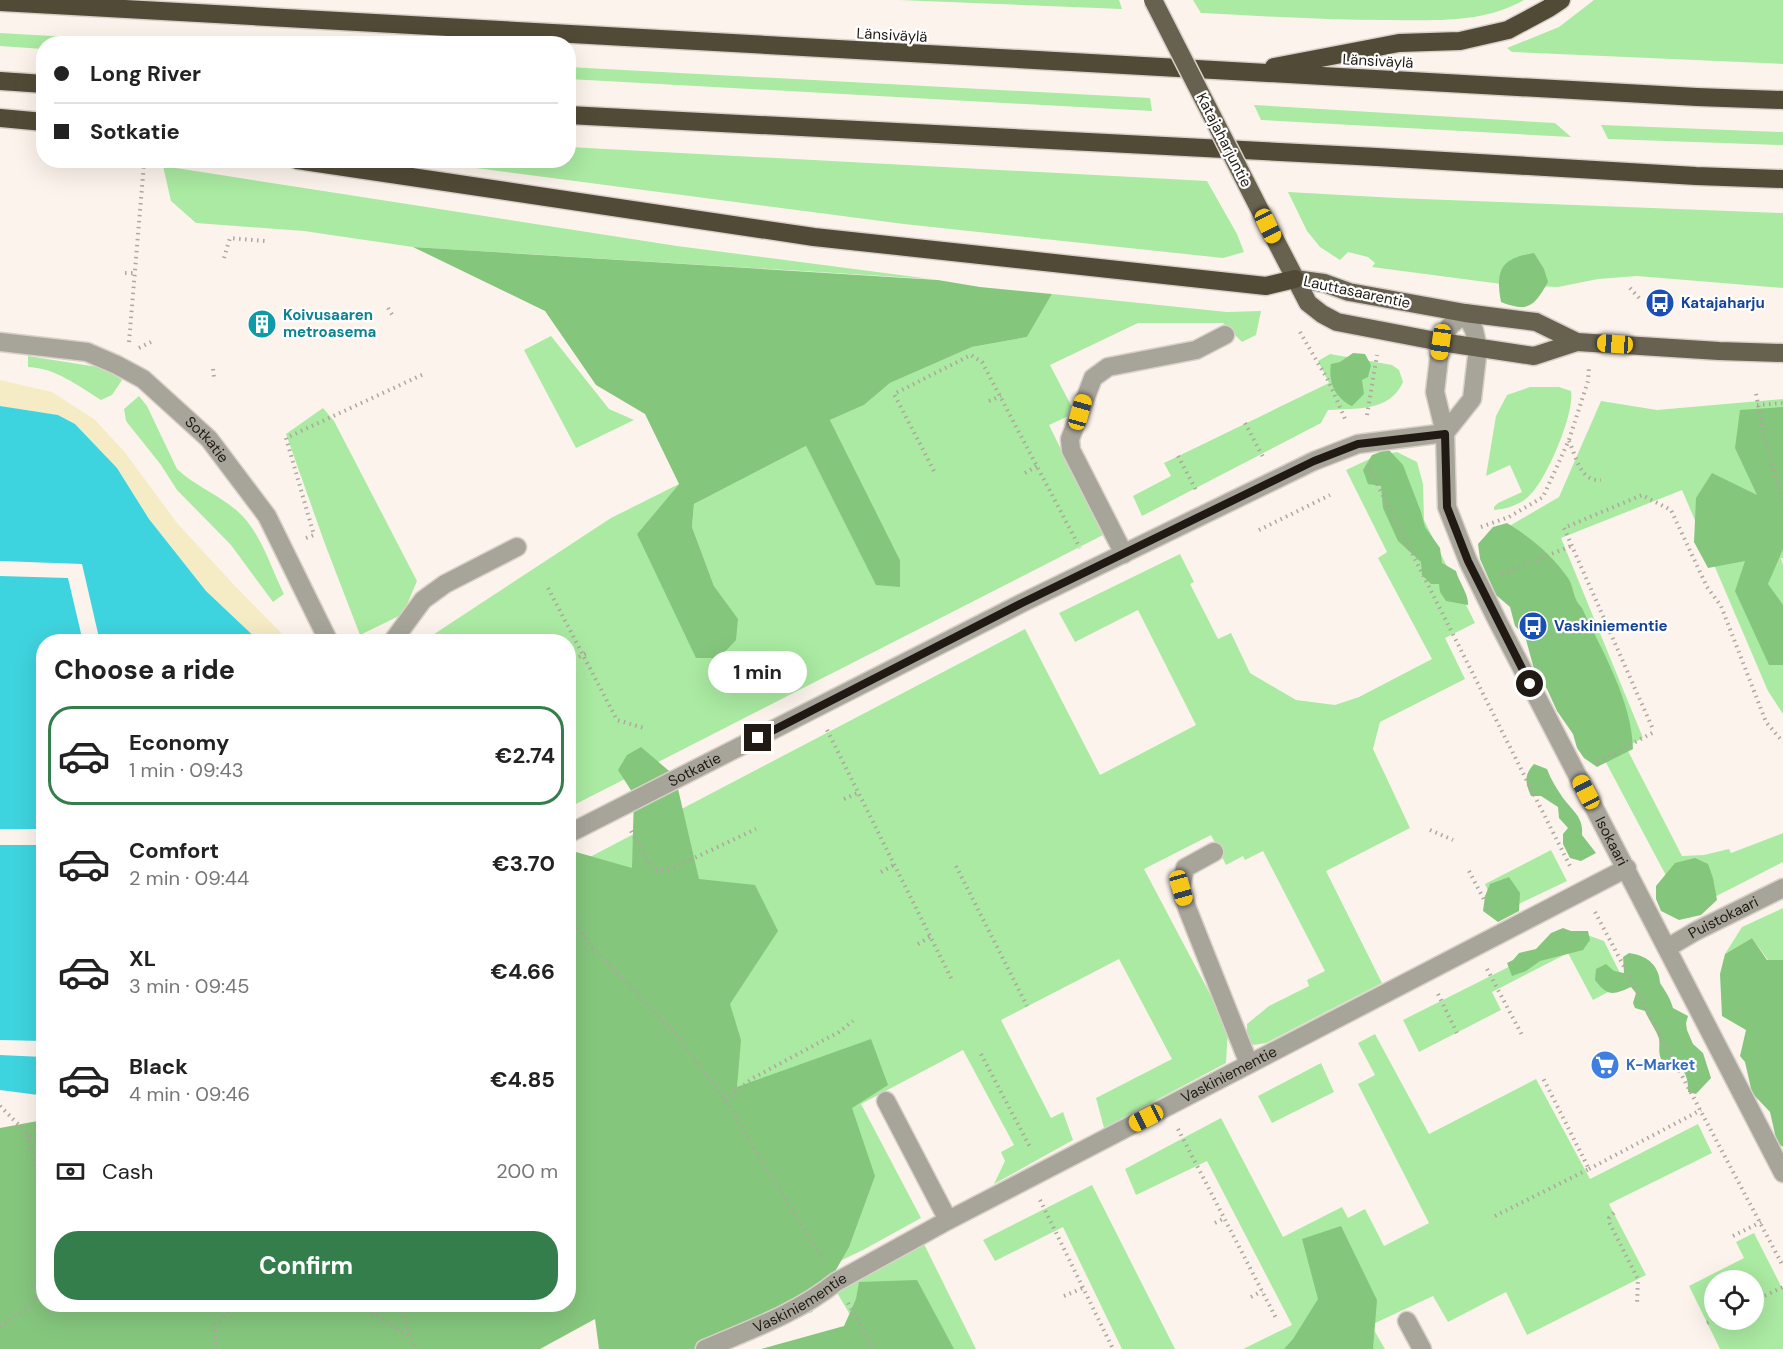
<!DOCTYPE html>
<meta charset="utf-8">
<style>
:root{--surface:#fff;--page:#f6f6f6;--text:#222;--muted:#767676;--line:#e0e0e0;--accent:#347e4b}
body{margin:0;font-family:"DM Sans",sans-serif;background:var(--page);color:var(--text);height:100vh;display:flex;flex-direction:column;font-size:22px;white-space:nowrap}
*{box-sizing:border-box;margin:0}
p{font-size:20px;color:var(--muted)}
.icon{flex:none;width:33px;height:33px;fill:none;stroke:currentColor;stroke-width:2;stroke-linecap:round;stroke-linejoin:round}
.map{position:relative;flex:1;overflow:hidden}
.drawer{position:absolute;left:36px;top:634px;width:540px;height:678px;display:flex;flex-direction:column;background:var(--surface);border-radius:24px;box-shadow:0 6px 24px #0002}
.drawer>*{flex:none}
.top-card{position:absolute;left:36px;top:36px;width:540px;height:132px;border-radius:24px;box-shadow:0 6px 24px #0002;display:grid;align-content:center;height:132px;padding:0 18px;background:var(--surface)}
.fabs{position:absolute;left:1704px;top:1270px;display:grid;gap:12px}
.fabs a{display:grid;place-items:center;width:60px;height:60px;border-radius:50%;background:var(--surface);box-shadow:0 6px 24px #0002;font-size:30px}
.end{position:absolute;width:27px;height:27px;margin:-14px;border:8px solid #211a14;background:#fff;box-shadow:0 0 0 3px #fff}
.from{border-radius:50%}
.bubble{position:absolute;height:42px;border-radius:21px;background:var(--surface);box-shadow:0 6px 24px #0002;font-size:20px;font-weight:700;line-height:42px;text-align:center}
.car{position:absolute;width:18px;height:36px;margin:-18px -9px;border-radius:8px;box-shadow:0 0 4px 2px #0007;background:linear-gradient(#f5c518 24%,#345 0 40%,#f5c518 0 76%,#345 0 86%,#f5c518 0)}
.top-card b{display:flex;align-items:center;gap:21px;height:57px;font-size:22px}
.top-card b+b{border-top:2px solid var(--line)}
.top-card i{width:15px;height:15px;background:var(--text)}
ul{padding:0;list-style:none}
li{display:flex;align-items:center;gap:18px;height:99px;margin:0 12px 9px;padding:0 6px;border:3px solid transparent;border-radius:24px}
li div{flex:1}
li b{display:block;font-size:22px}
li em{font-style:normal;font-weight:700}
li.active{border-color:var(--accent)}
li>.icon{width:54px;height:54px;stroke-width:1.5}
h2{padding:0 18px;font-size:27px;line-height:72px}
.pay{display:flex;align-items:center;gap:15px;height:66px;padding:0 18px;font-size:22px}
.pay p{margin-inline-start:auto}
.cta{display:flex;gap:12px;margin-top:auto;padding:12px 18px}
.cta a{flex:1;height:69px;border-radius:24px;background:var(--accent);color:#fff;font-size:24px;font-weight:700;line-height:69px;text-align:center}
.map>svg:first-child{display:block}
.green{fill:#aaeaa2;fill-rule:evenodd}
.forest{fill:#85c67d}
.sand{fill:#f5ecc6}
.water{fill:#3ed4df}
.pier{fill:#fcf4ec}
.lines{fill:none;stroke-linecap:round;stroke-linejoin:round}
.minor-casing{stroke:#d9d1c9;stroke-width:21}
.major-casing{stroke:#d9d1c9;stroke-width:21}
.highway-casing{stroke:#d9d1c9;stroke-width:21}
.path{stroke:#aea69f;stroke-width:4;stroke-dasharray:1.5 4.5;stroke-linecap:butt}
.minor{stroke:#a7a49a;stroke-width:18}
.major{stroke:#67614f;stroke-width:18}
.highway{stroke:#514a36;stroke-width:18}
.major-bridge-casing{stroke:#d9d1c9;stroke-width:21;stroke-linecap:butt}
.major-bridge{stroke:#67614f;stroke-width:18}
.route{stroke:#211a14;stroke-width:8}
.labels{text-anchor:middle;stroke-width:4.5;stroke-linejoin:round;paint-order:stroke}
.street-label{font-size:15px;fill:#211a14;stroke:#fff}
.transit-label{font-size:15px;font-weight:bold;fill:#164399;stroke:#fff;text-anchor:start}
.culture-label{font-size:15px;font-weight:bold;fill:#0d838f;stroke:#fff;text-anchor:start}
.shop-label{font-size:15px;font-weight:bold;fill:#366cbe;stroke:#fff;text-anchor:start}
</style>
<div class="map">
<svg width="1783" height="1349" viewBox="0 0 1783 1349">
<rect width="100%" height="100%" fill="#fcf4ec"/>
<g class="green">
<path d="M899,0H1119L1122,9Z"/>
<path d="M1193,0H1524C1482,24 1433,20 1385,20C1324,20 1262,16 1201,13Z"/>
<path d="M1594,0H1783V64L1512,52L1507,48L1559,27Z"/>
<path d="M0,33L174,43L44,44L43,49L0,46Z"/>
<path d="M568,67L1150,98L1152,111L569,79Z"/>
<path d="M1254,105L1555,123L1571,137L1261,120Z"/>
<path d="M1601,125L1783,132V145L1608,139Z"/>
<path d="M569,147L1207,181L1237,234L1244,252L1223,258L904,224L423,161L568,160Z"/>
<path d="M163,166L677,246L931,279L413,247L304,231L196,223L171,201Z"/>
<path d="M1288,192L1396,198L1783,213V288L1637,276L1598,279L1558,287L1509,285L1372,267L1375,263L1368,257L1348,252L1340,260L1320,247L1307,231Z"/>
<path d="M1052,294L1227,312L1261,311L1256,335L1242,342L1223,323H1138L1050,365L1075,413L1049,425L1103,535L572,806L568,804V642H422L611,518L679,484L637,534L738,620L714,586L692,527L694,504L806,446L876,584L900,560L830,420L864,405L890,383L972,347L1027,337Z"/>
<path d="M551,336L609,409L634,420L576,448L524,350Z"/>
<path d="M1330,354L1392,365L1399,370L1403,382C1390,412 1356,408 1328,410L1321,423L1142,516L1133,496L1171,476L1164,463L1329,383L1318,361Z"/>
<path d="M28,356L104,368L122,380L112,395L101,400C78,386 56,368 28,367Z"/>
<path d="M1530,387H1559L1571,391C1575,413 1546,482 1528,497C1519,505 1506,509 1494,510V507L1498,503L1522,492L1510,465L1486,476L1496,416L1507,395Z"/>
<path d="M139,396L147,406L177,469C194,485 217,494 235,509C260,529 270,566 284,594L273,602L231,545L177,490L161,465L126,421L124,409Z"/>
<path d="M1783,399V558H1781L1783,565V714L1768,691L1682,490L1561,538L1643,738L1626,747L1682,856L1704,855L1729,849L1731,853L1783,833V862L1695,907L1679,900L1500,563L1494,535L1559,497L1601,401L1657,410Z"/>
<path d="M323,408L334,421L417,581L403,614L360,635L325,544L286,434Z"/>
<path d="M1397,452L1417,462L1423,484L1424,520L1475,623L1445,638L1465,679L1380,722L1373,749L1410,828L1326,871L1382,983L1266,1043L1254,1045L1247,1041V1024L1269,1006L1309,986L1307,980L1325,971L1263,851L1245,860L1243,856L1226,865L1211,835L1144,869L1228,1028L1226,1063L1104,1128L1096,1098L1172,1059L1119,959L1001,1020L1051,1118L1063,1112L1073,1140L994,1184L1005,1161L1001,1152L1014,1145L963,1050L861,1104L921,1218L863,1250L823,1269L588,858L1025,629L1100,775L1196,725L1138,610L1075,642L1059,613L1180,554L1194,582L1190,584L1218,639L1231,633L1250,673L1296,700L1335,705L1359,697L1432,659L1378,558L1387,552L1346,470L1376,456Z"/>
<path d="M1551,850L1567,881L1498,914L1485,884Z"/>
<path d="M1783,908V960H1768L1752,938L1725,954L1742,927Z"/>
<path d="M1587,935L1604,941L1625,983L1593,1000L1568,953L1492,992L1501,1010L1419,1052L1403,1020L1570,936Z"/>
<path d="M1375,1034L1429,1134L1536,1079L1590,1179L1698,1124L1712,1153L1609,1204L1646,1275L1527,1335L1506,1292L1448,1322L1433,1296L1371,1325L1385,1349H1243L1292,1325L1207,1161L1136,1195L1125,1169L1221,1118L1283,1237L1342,1207L1348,1218L1365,1209L1384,1246L1429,1223L1358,1084L1375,1075L1358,1043Z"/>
<path d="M1321,1063L1334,1092L1272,1123L1258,1096Z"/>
<path d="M1092,1185L1175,1349H1122L1063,1227L995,1261L983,1240Z"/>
<path d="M1754,1233L1783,1290V1349H1720L1689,1286L1744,1258L1736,1242ZM1714,1281H1754V1320H1714Z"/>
<path d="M920,1236L976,1349H870L832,1284Z"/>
</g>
<g class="forest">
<path d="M413,247L938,280L980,287L1052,294L1027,337L972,347L890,383L864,405L830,420L900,560V587L876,585L806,446L694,504L692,527L714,586L738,619L736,640L719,658H696L637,534L679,484L645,414L596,385L545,311Z"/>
<path d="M1534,253L1544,269L1548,282C1534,306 1529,313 1501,302C1495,270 1501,258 1534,253Z"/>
<path d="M1353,353L1365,354L1371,365L1368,377L1362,380L1364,394L1352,406C1335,398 1328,382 1331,364L1340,362Z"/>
<path d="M1783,407V549L1768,584L1783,605V665H1769L1735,591L1745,561L1708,568L1694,542L1696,498L1712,473L1757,495L1735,448L1740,410Z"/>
<path d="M1388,449L1403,465L1421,512L1425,527L1440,548L1442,563L1456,571C1459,582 1469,595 1468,605L1446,601L1440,592L1439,584H1431L1422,575L1421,562L1398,541L1383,508L1381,486L1368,484L1363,470L1372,455Z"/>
<path d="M1507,523C1530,537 1552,555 1568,578C1575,589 1572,598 1582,608C1602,651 1632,701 1633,749L1597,767L1584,758L1577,748L1573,734L1557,711L1547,689L1534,669L1525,636L1515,626L1510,607L1496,595L1480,559L1478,544L1493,527Z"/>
<path d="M641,747L675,776L699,879L755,885L778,931L730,1004L741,1040L737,1087L871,1039L888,1085L852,1108L875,1176L849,1247L812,1312L698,1349H599L595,1319L540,1349H0V1128L43,1120L44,1305H568L569,850L632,868L634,795L618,770L627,755Z"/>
<path d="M1534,764L1547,769C1551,780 1557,789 1563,798C1573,811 1584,818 1582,835L1596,853L1581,861L1570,858L1563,844V834L1568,828L1559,818L1558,807L1541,796H1531C1525,782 1524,775 1534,764Z"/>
<path d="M1695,858L1708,864L1713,878L1717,900L1701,915L1679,920L1661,911L1656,899V886L1675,863Z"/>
<path d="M1509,877L1520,893L1519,911L1498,922L1483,911L1485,896L1490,884Z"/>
<path d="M1563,928L1571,931H1588L1590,940L1583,950L1540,961L1526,971L1512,976L1507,963L1513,960L1519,953L1536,949L1551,933Z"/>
<path d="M1752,938L1767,960H1783V1147L1777,1143L1770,1112L1752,1093L1745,1062L1740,1056L1746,1030L1722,1016L1720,974L1725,954Z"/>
<path d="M1629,953C1643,955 1655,961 1659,976C1660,980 1659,982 1662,986C1667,994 1670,998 1673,1008L1688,1016L1686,1023L1687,1030L1693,1044L1703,1053L1711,1078L1696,1094L1688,1092C1689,1072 1681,1064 1661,1059C1658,1052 1660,1047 1659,1039C1658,1033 1648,1019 1645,1011L1635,1008L1633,1003L1636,993L1631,987C1613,995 1608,997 1595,980L1596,969L1606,964L1614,971L1624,973L1623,957Z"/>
<path d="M1341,1226L1377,1300L1373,1349H1284L1293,1339L1318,1299L1302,1239Z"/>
<path d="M917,1280L954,1349H761L844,1326L856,1299L859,1282Z"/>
</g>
<path class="sand" d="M0,380L52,392L94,419L124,451L177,523L236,587L290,642H260L206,591L149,519L117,468L75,424L58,415L0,406Z"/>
<path class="water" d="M0,406L58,415L75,424L117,468L149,519L206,591L260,642H44L43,1098L38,1095L0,1090Z"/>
<g class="pier">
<path d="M0,561L82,564L100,642H83L68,578L0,576Z"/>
<rect x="0" y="829" width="43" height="16"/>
<path d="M0,1040L43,1041V1057L0,1055Z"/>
</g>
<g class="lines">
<g class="minor-casing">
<g id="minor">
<path id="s1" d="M0,342L87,352L117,365L143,379L209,439L267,516L329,642"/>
<path id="s2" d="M1445,433L1472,399L1478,348L1474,330L1465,313L1450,326L1441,342L1437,375L1435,392L1445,433L1447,507L1468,561L1497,620L1783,1173"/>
<path d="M1124,554L1071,450L1070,439L1093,378L1108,367L1196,350L1225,335"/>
<path d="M392,642L423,600L445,584L517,547"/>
<path id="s3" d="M568,834L1024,602L1314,461L1358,444L1445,433"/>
<path d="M1214,852L1185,868L1181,888L1187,908L1249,1064"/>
<path id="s4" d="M1667,948L1696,931L1783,888"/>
<path d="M886,1101L948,1220"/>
<path d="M1407,1321L1422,1349"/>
<path id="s5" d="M705,1349C749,1330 798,1313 836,1282L943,1223L1627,868"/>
</g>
</g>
<g class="major-casing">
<g id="major">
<path d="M1268,226L1308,303L1322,314L1337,322L1441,342L1534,356L1577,342"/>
<path d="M1295,279L1324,283L1349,292L1465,313L1536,322L1577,342L1719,351L1783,353"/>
</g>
</g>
<g class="highway-casing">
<g id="highway">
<path d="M0,2L1697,97L1783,100"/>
<path d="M1274,67L1399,43L1460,41L1508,30L1549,8L1561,0"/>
<path d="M0,81L44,84"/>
<path d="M568,115L1377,157L1696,176L1783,179"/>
<path d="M0,118L44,122"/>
<path d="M297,160L814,237L1266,286L1295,279"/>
</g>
</g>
<g class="path">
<path d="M224,258L230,238L265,241"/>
<path d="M125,273H134"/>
<path d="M1630,288L1639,298"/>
<path d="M388,308L393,316"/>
<path d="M1300,332L1329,382L1346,421"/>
<path d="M129,342L144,163"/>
<path d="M139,348L151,342"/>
<path d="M213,369L214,377"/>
<path d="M1756,394L1765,440L1783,502"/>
<path d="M989,401L1001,396"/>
<path d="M1757,405L1783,403"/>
<path d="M1367,415L1377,355"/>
<path d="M1245,423L1263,457"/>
<path d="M1569,441C1576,456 1580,482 1601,480"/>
<path d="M1178,456L1196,490"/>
<path d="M1369,468L1571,868"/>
<path d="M934,471L894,394L971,355L982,362L1080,548"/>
<path d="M1025,473L1037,466"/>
<path d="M1481,527L1509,517L1543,497L1569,440L1588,381L1589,367"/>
<path d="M1259,530L1330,495"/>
<path d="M306,538L314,535L286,438L426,373"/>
<path d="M1502,574L1571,546"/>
<path d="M548,588L617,720L644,728"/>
<path d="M568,662L587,653"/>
<path d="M1652,727L1564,528L1642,495L1671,510L1707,587L1721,606L1766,722L1783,742"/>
<path d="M827,730L952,980"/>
<path d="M1598,762L1654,732"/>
<path d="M844,799L858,793"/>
<path d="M1430,830L1453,840"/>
<path d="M631,831L654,871L673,868L756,829"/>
<path d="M956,866L1027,1006"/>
<path d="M1469,871L1490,911"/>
<path d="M881,872L894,865"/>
<path d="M1595,912L1783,1266"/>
<path d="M568,913L589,944L675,1033L725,1100L823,1260"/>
<path d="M918,944L930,937"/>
<path d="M1487,969L1522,1035"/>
<path d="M1438,994L1457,1033"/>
<path d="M981,1054L1031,1149"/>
<path d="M725,1100L753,1078L839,1032L853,1021"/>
<path d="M0,1106L44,1150"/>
<path d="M1178,1129L1277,1320"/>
<path d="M1589,1169L1701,1110"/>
<path d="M1040,1200L1113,1349"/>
<path d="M1614,1213L1609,1218L1610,1224L1638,1279L1637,1305"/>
<path d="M1495,1216L1589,1169L1542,1076"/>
<path d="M1215,1223L1225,1218"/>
<path d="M1733,1236L1761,1222"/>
<path d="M1064,1296L1083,1288"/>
<path d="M1251,1297L1262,1291"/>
<path d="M1754,1301L1783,1287"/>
<path d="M848,1303L874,1349"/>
<path d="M362,1305L411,1339L417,1349"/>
<path d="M399,1305L411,1338"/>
<path d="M1707,1323L1714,1320"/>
<path d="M0,1327L36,1302L38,1181L28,1134"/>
<path d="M217,1349L214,1326L235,1305"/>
</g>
<use href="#minor" class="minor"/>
<use href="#major" class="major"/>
<use href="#highway" class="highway"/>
<g class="major-bridge-casing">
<path id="major-bridge" d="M1153,0L1268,226"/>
</g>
<use href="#major-bridge" class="major-bridge"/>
</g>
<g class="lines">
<path class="route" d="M758,738L1024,602L1314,461L1358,444L1445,434L1447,507L1468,561L1530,684"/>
</g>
<defs>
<g id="bus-disc" transform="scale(1.5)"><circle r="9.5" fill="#1a4fb4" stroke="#fff"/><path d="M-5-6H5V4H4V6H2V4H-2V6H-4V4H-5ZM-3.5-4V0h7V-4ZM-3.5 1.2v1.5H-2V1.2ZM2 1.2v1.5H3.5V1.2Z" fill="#fff"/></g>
<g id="building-disc" transform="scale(1.5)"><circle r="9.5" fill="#0f9aa8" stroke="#fff"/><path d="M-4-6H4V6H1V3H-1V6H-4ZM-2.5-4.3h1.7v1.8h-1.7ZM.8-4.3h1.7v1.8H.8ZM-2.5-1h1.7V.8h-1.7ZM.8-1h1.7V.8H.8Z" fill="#fff"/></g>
<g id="supermarket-disc" transform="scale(1.5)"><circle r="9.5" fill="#3f7fe0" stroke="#fff"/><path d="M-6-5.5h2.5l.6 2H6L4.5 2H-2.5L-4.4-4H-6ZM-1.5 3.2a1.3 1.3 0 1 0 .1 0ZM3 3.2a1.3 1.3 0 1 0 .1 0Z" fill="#fff"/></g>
</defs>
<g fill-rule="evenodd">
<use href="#bus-disc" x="1660" y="303"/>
<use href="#building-disc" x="262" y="324"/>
<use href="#bus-disc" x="1533" y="626"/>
<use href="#supermarket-disc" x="1605" y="1065"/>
</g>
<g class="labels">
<g class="street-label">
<text transform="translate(892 35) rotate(3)" y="5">Länsiväylä</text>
<text transform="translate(1378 61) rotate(3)" y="5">Länsiväylä</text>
<text transform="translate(1224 140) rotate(63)" y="5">Katajaharjuntie</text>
<text transform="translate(1357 292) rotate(12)" y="5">Lauttasaarentie</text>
<text dy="5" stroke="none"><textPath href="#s1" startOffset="238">Sotkatie</textPath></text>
<text dy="5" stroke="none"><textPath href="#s3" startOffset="142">Sotkatie</textPath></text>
<text dy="5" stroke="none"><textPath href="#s2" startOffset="710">Isokaari</textPath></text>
<text dy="5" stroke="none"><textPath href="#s4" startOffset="64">Puistokaari</textPath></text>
<text dy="5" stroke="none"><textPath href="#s5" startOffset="592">Vaskiniementie</textPath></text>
<text dy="5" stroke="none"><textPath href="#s5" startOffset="106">Vaskiniementie</textPath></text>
</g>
<g class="transit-label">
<text x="1681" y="308">Katajaharju</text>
<text x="1554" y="631">Vaskiniementie</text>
</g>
<g class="culture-label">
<text x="283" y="320">Koivusaaren<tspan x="283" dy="17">metroasema</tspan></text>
</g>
<g class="shop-label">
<text x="1626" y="1070">K-Market</text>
</g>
</g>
</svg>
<div class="fabs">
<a><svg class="icon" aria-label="locate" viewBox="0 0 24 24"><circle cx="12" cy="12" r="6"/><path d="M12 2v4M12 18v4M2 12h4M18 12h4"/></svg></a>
</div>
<i class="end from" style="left:1530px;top:684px"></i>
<i class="end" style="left:758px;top:738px"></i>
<div class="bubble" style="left:708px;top:651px;width:99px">1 min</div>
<i class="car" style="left:1268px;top:226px;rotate:154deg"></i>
<i class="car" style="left:1441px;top:342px;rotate:188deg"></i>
<i class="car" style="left:1615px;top:344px;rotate:274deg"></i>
<i class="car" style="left:1080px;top:412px;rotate:16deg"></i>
<i class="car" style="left:1586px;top:792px;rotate:332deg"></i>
<i class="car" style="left:1181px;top:888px;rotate:164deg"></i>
<i class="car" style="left:1146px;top:1118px;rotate:243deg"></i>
<div class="top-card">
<b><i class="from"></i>Long River</b>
<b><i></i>Sotkatie</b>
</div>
<section class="drawer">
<h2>Choose a ride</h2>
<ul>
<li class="active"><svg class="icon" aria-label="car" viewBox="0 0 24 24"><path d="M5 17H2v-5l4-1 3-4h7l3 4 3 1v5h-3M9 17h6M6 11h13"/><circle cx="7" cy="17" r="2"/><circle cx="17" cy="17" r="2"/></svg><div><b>Economy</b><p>1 min · 09:43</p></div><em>€2.74</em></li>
<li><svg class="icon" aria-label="car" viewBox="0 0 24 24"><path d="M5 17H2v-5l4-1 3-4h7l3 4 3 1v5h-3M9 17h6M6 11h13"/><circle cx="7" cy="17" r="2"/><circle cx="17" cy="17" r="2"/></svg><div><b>Comfort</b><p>2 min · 09:44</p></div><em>€3.70</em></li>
<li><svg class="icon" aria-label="car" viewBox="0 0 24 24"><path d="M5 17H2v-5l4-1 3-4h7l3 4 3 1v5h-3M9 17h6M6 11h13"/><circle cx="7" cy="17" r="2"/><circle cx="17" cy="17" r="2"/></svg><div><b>XL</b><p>3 min · 09:45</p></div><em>€4.66</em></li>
<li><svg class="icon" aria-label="car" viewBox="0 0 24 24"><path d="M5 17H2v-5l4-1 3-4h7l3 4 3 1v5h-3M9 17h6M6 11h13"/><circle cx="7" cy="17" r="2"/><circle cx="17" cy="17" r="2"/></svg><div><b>Black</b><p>4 min · 09:46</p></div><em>€4.85</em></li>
</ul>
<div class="pay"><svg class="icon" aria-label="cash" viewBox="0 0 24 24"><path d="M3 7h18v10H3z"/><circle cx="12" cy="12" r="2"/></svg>Cash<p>200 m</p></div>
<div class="cta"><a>Confirm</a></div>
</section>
</div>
